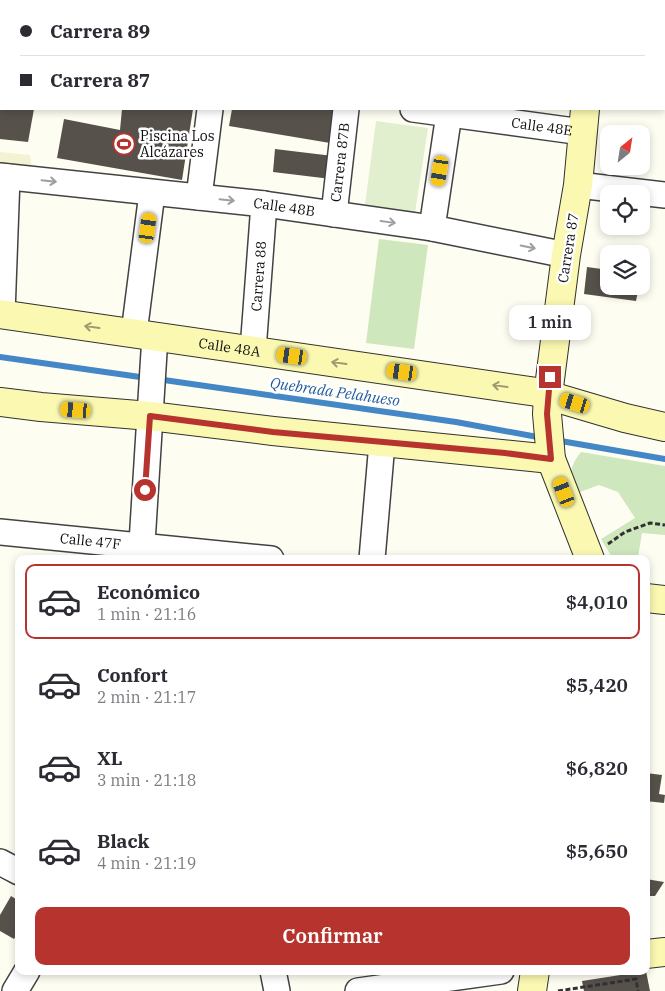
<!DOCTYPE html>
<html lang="es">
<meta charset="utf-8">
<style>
:root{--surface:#fff;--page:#f2f2f3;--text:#2b2b33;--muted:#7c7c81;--line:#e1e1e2;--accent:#b7332e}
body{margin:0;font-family:"IBM Plex Serif",serif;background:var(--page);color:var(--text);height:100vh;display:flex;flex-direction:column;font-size:19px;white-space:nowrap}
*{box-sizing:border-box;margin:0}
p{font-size:16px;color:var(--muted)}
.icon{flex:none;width:28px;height:28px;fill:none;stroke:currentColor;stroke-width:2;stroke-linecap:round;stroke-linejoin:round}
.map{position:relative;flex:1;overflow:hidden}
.panel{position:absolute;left:15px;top:555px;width:635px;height:420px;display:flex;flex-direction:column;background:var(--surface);border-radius:10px;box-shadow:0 2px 8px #0003}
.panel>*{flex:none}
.guide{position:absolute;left:0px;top:0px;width:665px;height:110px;box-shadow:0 2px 8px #0003;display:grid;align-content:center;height:110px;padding:0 20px;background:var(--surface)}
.needle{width:32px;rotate:30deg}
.buttons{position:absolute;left:600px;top:125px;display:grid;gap:10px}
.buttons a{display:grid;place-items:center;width:50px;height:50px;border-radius:10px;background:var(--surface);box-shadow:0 2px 8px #0003;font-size:25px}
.end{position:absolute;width:22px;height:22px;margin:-11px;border:6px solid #b7332e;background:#fff;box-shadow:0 0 0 2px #fff}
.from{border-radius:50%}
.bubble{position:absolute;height:35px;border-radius:10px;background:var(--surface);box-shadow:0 2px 8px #0003;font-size:16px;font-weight:600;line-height:35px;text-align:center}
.car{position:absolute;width:15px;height:30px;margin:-15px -8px;border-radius:6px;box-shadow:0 0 4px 1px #0007;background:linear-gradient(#f5c518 24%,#345 0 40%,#f5c518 0 76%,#345 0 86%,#f5c518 0)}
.guide b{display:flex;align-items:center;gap:18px;height:48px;font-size:19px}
.guide b+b{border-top:1px solid var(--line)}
.guide i{width:12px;height:12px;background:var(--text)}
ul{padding:9px 0 0;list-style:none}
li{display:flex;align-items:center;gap:15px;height:75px;margin:0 10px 8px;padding:0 10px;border:2px solid transparent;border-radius:10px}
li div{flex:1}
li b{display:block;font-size:19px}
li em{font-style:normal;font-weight:600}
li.current{border-color:var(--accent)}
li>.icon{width:45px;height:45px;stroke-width:1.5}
.button{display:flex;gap:10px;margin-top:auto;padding:10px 20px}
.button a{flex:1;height:58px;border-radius:10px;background:var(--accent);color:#fff;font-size:20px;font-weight:600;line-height:58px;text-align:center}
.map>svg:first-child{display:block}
.farmland{fill:#f3f3d3}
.green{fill:#cfe7bd}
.pitch{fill:#e1efce}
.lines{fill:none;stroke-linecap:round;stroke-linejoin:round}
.stream{stroke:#4487c6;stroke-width:6}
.building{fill:#57514c}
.street-casing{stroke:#424242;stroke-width:28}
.secondary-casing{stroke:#313131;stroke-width:30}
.path{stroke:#313131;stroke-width:3;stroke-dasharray:5 2.5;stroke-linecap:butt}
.street{stroke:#fff;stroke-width:25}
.secondary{stroke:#faf8b1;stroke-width:28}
.oneway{stroke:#9f9f9f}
.oneway2{stroke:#9c9b70}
.route{stroke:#b7332e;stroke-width:6}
.labels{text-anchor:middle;stroke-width:5;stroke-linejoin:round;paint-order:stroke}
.street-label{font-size:14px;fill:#0f0f0f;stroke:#fff}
.poi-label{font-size:14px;fill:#0f0f0f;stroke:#fff;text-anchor:start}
.water-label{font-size:15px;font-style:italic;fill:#1f5a9a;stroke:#fff}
</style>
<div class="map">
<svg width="665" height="991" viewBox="0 0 665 991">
<rect width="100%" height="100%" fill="#fefdf2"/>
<path class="farmland" d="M0,152L30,155L32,168L0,165Z"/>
<g class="green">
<path d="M379,239L428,245L414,349L366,343Z"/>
<path d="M581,452L665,466V535L642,533L638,557L613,559L601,539L635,518L618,492L599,485L580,492C569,474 568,469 581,452Z"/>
</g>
<path class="pitch" d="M376,121L428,128L414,219L364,212Z"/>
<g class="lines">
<g class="stream">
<path d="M0,357L147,378"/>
<path d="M157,379L456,422L543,438"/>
<path d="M555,440L665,459"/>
</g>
</g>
<g class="building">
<path d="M0,109H34L28,142L0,139Z"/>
<path d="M122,109H193L182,180L57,158L64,119L120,130Z"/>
<path d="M232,109H325L336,110L330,143L229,126Z"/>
<path d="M275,149L333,156L331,179L273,172Z"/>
<path d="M587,267L609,270V286H639L636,301L584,294Z"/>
<path d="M646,773L662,775L659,794L665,795L664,803L646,801Z"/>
<path d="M646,879L664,882L655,896H646Z"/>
<path d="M11,896L19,901V931L14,939L0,931V915Z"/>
<path d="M646,971L650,991H584L582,981Z"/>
</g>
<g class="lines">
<g class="street-casing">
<g id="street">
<path d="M562,0L570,1"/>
<path d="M143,1V0"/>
<path d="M0,34H1"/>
<path id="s1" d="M413,109L582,132"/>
<path id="s2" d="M0,176L264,204L432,228L566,255"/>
<path d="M578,185L665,195"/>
<path d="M199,197L210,109"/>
<path id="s3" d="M334,214L346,109"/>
<path d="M432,228L449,114"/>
<path d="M2,314L7,177"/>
<path d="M134,333L152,193"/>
<path id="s4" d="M253,350L264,204"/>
<path id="s5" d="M0,532L271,559"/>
<path d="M141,559L155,336"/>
<path d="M372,559L382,443"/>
<path d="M0,862L19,872"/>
<path d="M273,971L277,991"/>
<path d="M15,991L27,971"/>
<path d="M358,991L501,971"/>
</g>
</g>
<g class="secondary-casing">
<g id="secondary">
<path d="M599,1V0"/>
<path d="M585,109L578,185L566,255L548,395L547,414L551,459L590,559"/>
<path id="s6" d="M0,314L537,392L625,418L665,427"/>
<path d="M0,402L41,407L150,416L273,431L551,459"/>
<path d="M646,598L665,600"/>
<path d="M646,954L665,952"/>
<path d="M532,991L535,971"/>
</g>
</g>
<g class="path">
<path d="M608,544L625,532L650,523L665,525"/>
<path d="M558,991L636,979L638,991"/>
</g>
<use href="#street" class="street"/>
<use href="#secondary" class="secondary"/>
</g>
<defs><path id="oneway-shaft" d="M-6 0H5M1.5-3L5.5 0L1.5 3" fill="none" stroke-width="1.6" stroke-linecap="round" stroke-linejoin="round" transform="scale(1.25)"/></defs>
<g class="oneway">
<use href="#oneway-shaft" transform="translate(49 181) rotate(6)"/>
<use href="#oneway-shaft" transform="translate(227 200) rotate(6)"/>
<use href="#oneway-shaft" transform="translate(388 222) rotate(8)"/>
<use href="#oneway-shaft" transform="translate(528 247) rotate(12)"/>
</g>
<g class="oneway2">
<use href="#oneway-shaft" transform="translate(92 327) rotate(-172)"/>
<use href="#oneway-shaft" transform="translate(339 363) rotate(-172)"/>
<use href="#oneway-shaft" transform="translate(500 386) rotate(-172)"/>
</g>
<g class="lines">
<path class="route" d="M145,490L150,416L273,432L505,453L551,459L547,414L550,377"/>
</g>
<defs>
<g id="stadium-ring" transform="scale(1.125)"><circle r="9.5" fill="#fff" stroke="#b7332e" stroke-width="1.5"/><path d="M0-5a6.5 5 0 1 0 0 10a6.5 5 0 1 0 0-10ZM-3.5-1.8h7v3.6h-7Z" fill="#b7332e"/></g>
</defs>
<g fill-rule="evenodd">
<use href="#stadium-ring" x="124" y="144"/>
</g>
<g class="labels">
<g class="street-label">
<text dy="5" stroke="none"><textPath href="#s1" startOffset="130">Calle 48E</textPath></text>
<text dy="5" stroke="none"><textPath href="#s3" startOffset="52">Carrera 87B</textPath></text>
<text dy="5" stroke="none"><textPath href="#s2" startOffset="286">Calle 48B</textPath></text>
<text transform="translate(568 248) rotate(-81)" y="5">Carrera 87</text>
<text dy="5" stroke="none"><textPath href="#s4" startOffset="74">Carrera 88</textPath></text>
<text dy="5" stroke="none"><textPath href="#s6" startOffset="232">Calle 48A</textPath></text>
<text dy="5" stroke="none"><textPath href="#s5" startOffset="91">Calle 47F</textPath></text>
</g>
<g class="poi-label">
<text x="140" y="141">Piscina Los<tspan x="140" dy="16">Alcázares</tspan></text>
</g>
<g class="water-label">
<text transform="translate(335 392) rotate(8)" y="5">Quebrada Pelahueso</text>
</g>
</g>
</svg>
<div class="buttons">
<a><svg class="needle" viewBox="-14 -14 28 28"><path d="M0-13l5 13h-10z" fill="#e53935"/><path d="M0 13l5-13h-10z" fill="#7c7c81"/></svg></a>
<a><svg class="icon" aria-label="locate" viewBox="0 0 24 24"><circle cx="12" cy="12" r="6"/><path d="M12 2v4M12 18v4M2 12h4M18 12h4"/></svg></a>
<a><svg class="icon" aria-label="layers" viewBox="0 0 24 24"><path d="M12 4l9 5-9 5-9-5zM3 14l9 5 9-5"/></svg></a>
</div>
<i class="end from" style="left:145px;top:490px"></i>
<i class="end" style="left:550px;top:377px"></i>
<div class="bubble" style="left:509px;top:305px;width:82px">1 min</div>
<i class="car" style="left:440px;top:171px;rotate:189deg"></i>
<i class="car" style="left:148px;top:228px;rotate:8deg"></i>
<i class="car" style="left:292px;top:356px;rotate:278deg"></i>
<i class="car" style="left:402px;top:372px;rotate:278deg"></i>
<i class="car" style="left:575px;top:403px;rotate:287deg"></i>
<i class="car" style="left:76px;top:410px;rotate:274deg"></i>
<i class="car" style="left:564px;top:492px;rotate:339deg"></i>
<div class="guide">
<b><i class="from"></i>Carrera 89</b>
<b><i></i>Carrera 87</b>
</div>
<section class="panel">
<ul>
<li class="current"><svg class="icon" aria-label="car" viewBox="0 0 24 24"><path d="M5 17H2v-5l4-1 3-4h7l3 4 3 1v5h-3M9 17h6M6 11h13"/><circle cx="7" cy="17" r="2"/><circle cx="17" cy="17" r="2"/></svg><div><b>Económico</b><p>1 min · 21:16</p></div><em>$4,010</em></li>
<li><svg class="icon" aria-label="car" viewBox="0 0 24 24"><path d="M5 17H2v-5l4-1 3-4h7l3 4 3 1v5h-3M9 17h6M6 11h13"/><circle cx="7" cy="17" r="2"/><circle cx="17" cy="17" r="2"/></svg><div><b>Confort</b><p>2 min · 21:17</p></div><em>$5,420</em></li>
<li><svg class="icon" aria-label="car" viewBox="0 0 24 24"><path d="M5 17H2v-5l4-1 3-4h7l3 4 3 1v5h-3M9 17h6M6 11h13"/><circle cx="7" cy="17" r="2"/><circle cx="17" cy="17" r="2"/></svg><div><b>XL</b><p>3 min · 21:18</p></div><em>$6,820</em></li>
<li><svg class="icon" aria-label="car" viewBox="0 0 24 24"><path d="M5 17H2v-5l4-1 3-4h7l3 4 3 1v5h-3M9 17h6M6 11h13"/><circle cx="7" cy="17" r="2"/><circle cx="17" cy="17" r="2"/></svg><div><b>Black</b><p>4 min · 21:19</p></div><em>$5,650</em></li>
</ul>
<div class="button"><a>Confirmar</a></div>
</section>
</div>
